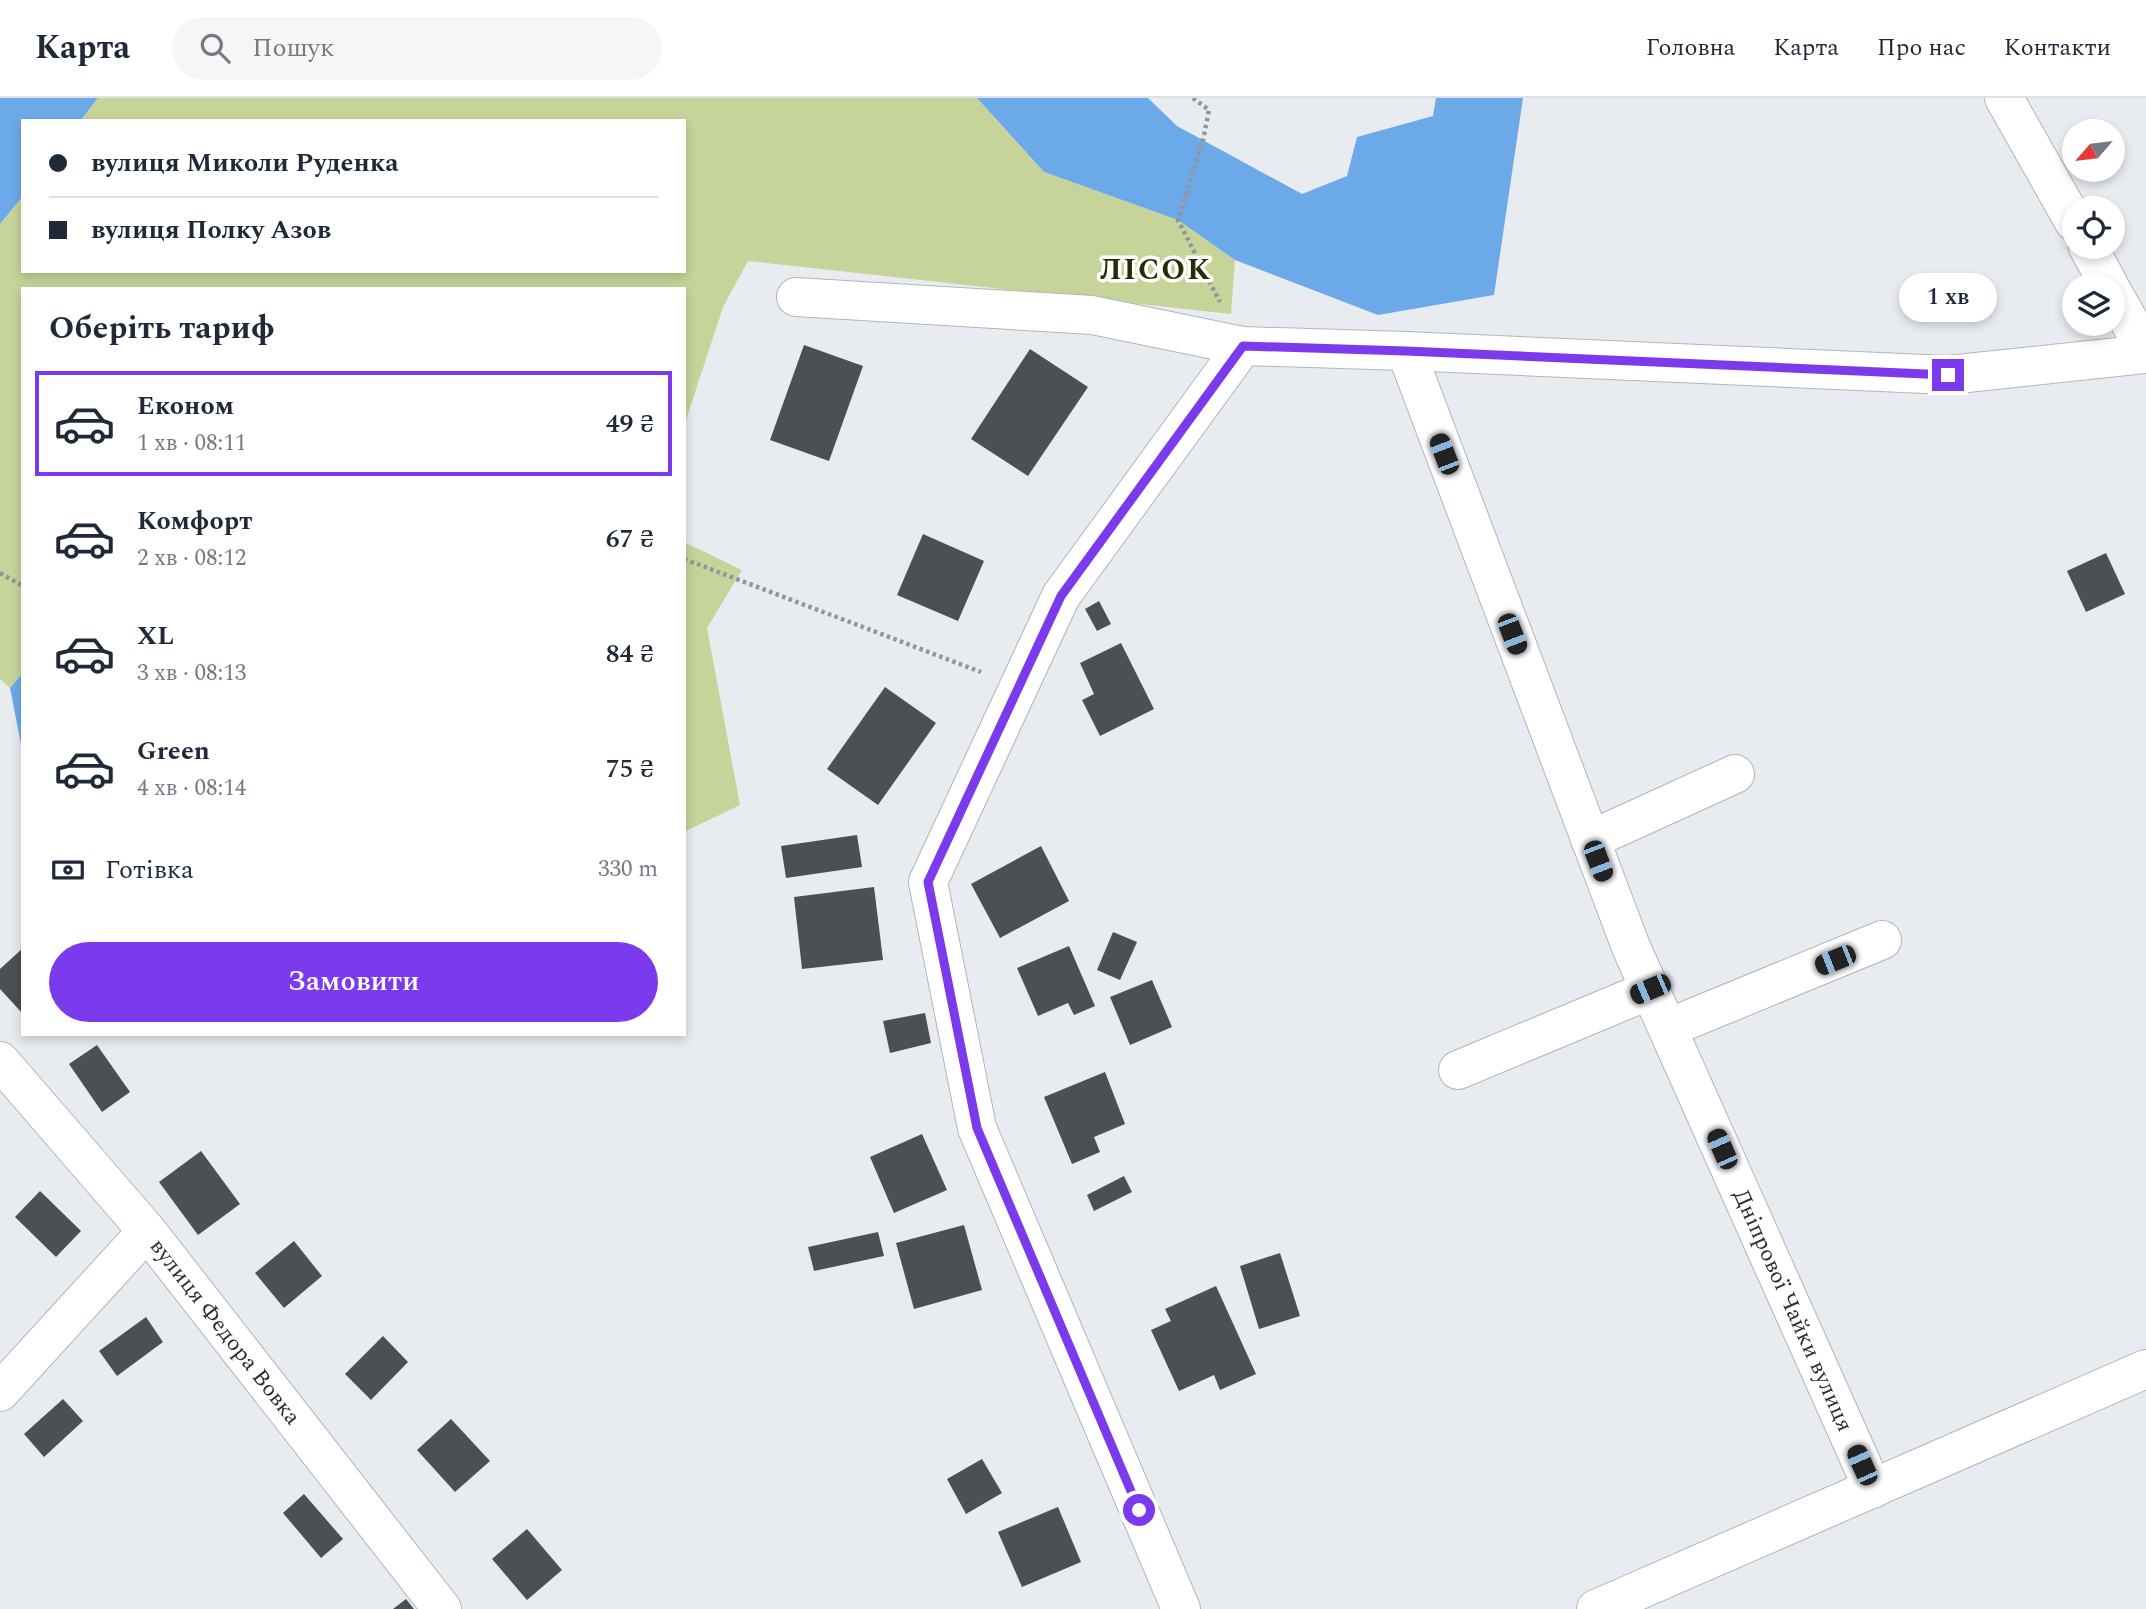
<!DOCTYPE html>
<html lang="uk">
<meta charset="utf-8">
<style>
:root{--surface:#fff;--page:#f6f6f7;--text:#1f2937;--muted:#747a83;--line:#e0e1e3;--accent:#7c3aed}
body{margin:0;font-family:Spectral,serif;background:var(--page);color:var(--text);height:100vh;display:flex;flex-direction:column;font-size:26px;white-space:nowrap}
*{box-sizing:border-box;margin:0}
p{font-size:23px;color:var(--muted)}
.icon{flex:none;width:38px;height:38px;fill:none;stroke:currentColor;stroke-width:2;stroke-linecap:round;stroke-linejoin:round}
.map{position:relative;flex:1;overflow:hidden}
.drawer{position:absolute;left:21px;top:189px;width:665px;height:749px;display:flex;flex-direction:column;background:var(--surface);border-radius:0px;box-shadow:0 4px 10px #0003}
.drawer>*{flex:none}
.banner{position:absolute;left:21px;top:21px;width:665px;height:154px;border-radius:0px;box-shadow:0 4px 10px #0003;display:grid;align-content:center;height:154px;padding:0 28px;background:var(--surface)}
.needle{width:46px;rotate:242deg}
.fabs{position:absolute;left:2062px;top:21px;display:grid;gap:14px}
.fabs a{display:grid;place-items:center;width:63px;height:63px;border-radius:50%;background:var(--surface);box-shadow:0 4px 10px #0003;font-size:35px}
.end{position:absolute;width:32px;height:32px;margin:-16px;border:9px solid #7c3aed;background:#fff;box-shadow:0 0 0 4px #fff}
.from{border-radius:50%}
.bubble{position:absolute;height:49px;border-radius:24px;background:var(--surface);box-shadow:0 4px 10px #0003;font-size:23px;font-weight:600;line-height:49px;text-align:center}
.car{position:absolute;width:21px;height:42px;margin:-21px -10px;border-radius:9px;box-shadow:0 0 5px 2px #0007;background:linear-gradient(#222 24%,#8ab4d8 0 40%,#222 0 76%,#8ab4d8 0 86%,#222 0)}
.banner b{display:flex;align-items:center;gap:24px;height:66px;font-size:26px}
.banner b+b{border-top:2px solid var(--line)}
.banner i{width:18px;height:18px;background:var(--text)}
ul{padding:0;list-style:none}
li{display:flex;align-items:center;gap:21px;height:105px;margin:0 14px 10px;padding:0 14px;border:4px solid transparent;border-radius:0px}
li div{flex:1}
li b{display:block;font-size:26px}
li em{font-style:normal;font-weight:600}
li.current{border-color:var(--accent)}
li>.icon{width:63px;height:63px;stroke-width:1.5}
h2{padding:0 28px;font-size:32px;line-height:84px}
.pay{display:flex;align-items:center;gap:18px;height:77px;padding:0 28px;font-size:26px}
.pay p{margin-inline-start:auto}
.action{display:flex;gap:14px;margin-top:auto;padding:14px 28px}
.action a{flex:1;height:80px;border-radius:42px;background:var(--accent);color:#fff;font-size:28px;font-weight:600;line-height:80px;text-align:center}
header{display:flex;align-items:center;gap:42px;box-sizing:border-box;height:98px;padding:0 35px;background:var(--surface);border-bottom:2px solid var(--line)}
header strong{font-size:33px}
nav{display:flex;gap:38px;margin-inline-start:auto;font-size:24px}
.search{width:490px;height:63px;background:var(--page);display:flex;align-items:center;gap:18px;box-sizing:border-box;padding:0 24px;border-radius:38px;color:var(--muted);font-size:26px}
.map>svg:first-child{display:block}
.green{fill:#c6d499}
.water{fill:#6ca9e9}
.building{fill:#4c4f54}
.lines{fill:none;stroke-linecap:round;stroke-linejoin:round}
.minor-casing{stroke:#b1b5ba;stroke-width:40}
.path{stroke:#939699;stroke-width:4.5;stroke-dasharray:3.5 3.5;stroke-linecap:butt}
.minor{stroke:#fff;stroke-width:38}
.route{stroke:#7c3aed;stroke-width:9}
.labels{text-anchor:middle;stroke-width:7;stroke-linejoin:round;paint-order:stroke}
.street-label{font-size:23px;fill:#2d2f30;stroke:#fff}
.district-label{font-size:30px;font-weight:bold;letter-spacing:2px;fill:#262d05;stroke:#fff}
</style>
<header>
<strong>Карта</strong>
<div class="search"><svg class="icon" aria-label="search" viewBox="0 0 24 24"><circle cx="10" cy="10" r="6"/><path d="M15 15l6 6"/></svg>Пошук</div>
<nav><a>Головна</a><a>Карта</a><a>Про нас</a><a>Контакти</a></nav>
</header>
<div class="map">
<svg width="2146" height="1511" viewBox="0 0 2146 1511">
<rect width="100%" height="100%" fill="#e8ecf1"/>
<g class="green">
<path d="M98,0H977L1044,74L1178,122L1235,162L1231,216L748,163L723,209L684,328V191H23V575L10,590L0,581V126L23,98V173H684V23H80Z"/>
<path d="M684,444L742,472L707,530L740,707L684,734Z"/>
</g>
<g class="water">
<path d="M0,0H98L80,23H23V98L0,126Z"/>
<path d="M977,0H1148L1177,28L1302,96L1347,78L1357,39L1433,18L1436,0H1523L1494,197L1378,217L1235,162L1178,122L1044,74Z"/>
<path d="M23,575V656L10,590Z"/>
</g>
<g class="building">
<path d="M804,247L863,268L829,363L770,342Z"/>
<path d="M1030,251L1088,289L1028,378L971,341Z"/>
<path d="M923,436L984,463L958,523L897,497Z"/>
<path d="M2106,455L2125,496L2086,514L2067,473Z"/>
<path d="M1099,503L1111,526L1097,533L1085,511Z"/>
<path d="M1121,545L1154,611L1100,638L1082,602L1094,596L1080,565Z"/>
<path d="M885,589L936,625L878,707L827,671Z"/>
<path d="M857,737L862,769L786,780L781,748Z"/>
<path d="M1041,748L1069,803L1000,840L971,786Z"/>
<path d="M874,789L883,862L802,871L794,799Z"/>
<path d="M1113,834L1137,844L1120,882L1097,872Z"/>
<path d="M1069,848L1095,908L1074,917L1068,905L1038,918L1017,870Z"/>
<path d="M23,850V916L0,891V871Z"/>
<path d="M1152,882L1172,929L1130,947L1110,899Z"/>
<path d="M925,915L931,945L890,955L883,923Z"/>
<path d="M97,947L130,994L102,1014L69,966Z"/>
<path d="M1105,974L1125,1026L1094,1039L1100,1054L1072,1066L1044,999Z"/>
<path d="M922,1036L947,1092L894,1115L870,1059Z"/>
<path d="M201,1053L240,1106L198,1137L159,1084Z"/>
<path d="M1124,1078L1132,1094L1094,1113L1087,1097Z"/>
<path d="M40,1093L81,1133L56,1159L15,1119Z"/>
<path d="M964,1127L982,1192L914,1211L896,1145Z"/>
<path d="M878,1134L884,1158L814,1173L808,1149Z"/>
<path d="M294,1143L322,1178L284,1210L255,1175Z"/>
<path d="M1280,1155L1300,1218L1259,1231L1240,1168Z"/>
<path d="M1216,1188L1256,1276L1220,1292L1214,1277L1179,1293L1151,1232L1171,1223L1165,1211Z"/>
<path d="M146,1219L163,1244L117,1278L99,1253Z"/>
<path d="M383,1238L408,1264L371,1302L345,1276Z"/>
<path d="M63,1301L83,1323L44,1359L24,1336Z"/>
<path d="M451,1321L490,1363L455,1394L417,1352Z"/>
<path d="M982,1361L1002,1395L966,1416L947,1381Z"/>
<path d="M304,1396L343,1441L321,1460L283,1415Z"/>
<path d="M1058,1409L1081,1464L1022,1489L998,1434Z"/>
<path d="M527,1431L562,1472L527,1502L492,1461Z"/>
<path d="M406,1501L414,1511H393Z"/>
</g>
<g class="lines">
<g class="minor-casing">
<g id="minor">
<path d="M2004,0L2074,124"/>
<path d="M2088,149L2109,187"/>
<path d="M2112,193L2146,253"/>
<path d="M796,199L1092,217L1243,248L1406,253L1948,277L2146,256"/>
<path d="M1406,253L1631,849L1873,1391"/>
<path d="M1590,742L1735,676"/>
<path d="M1668,930L1882,842"/>
<path d="M0,963L147,1133L442,1511"/>
<path d="M1458,972L1650,892"/>
<path d="M0,1294L147,1133"/>
<path d="M1181,1511L977,1030L928,784L1061,498L1243,248"/>
<path d="M1596,1511L2146,1271"/>
</g>
</g>
<g class="path">
<path d="M1193,0L1209,12L1203,42L1178,122L1220,204"/>
<path d="M684,461L981,574"/>
<path d="M0,475L23,488"/>
</g>
<use href="#minor" class="minor"/>
</g>
<g class="lines">
<path class="route" d="M1139,1412L977,1030L928,784L1061,498L1243,248L1406,253L1948,277"/>
</g>
<g class="labels">
<g class="street-label">
<text transform="translate(1794 1212) rotate(66)" y="8">Дніпрової Чайки вулиця</text>
<text transform="translate(226 1233) rotate(52)" y="8">вулиця Федора Вовка</text>
</g>
<g class="district-label">
<text x="1156" y="181">ЛІСОК</text>
</g>
</g>
</svg>
<div class="fabs">
<a><svg class="needle" viewBox="-14 -14 28 28"><path d="M0-13l5 13h-10z" fill="#e53935"/><path d="M0 13l5-13h-10z" fill="#747a83"/></svg></a>
<a><svg class="icon" aria-label="locate" viewBox="0 0 24 24"><circle cx="12" cy="12" r="6"/><path d="M12 2v4M12 18v4M2 12h4M18 12h4"/></svg></a>
<a><svg class="icon" aria-label="layers" viewBox="0 0 24 24"><path d="M12 4l9 5-9 5-9-5zM3 14l9 5 9-5"/></svg></a>
</div>
<i class="end from" style="left:1139px;top:1412px"></i>
<i class="end" style="left:1948px;top:277px"></i>
<div class="bubble" style="left:1899px;top:175px;width:98px">1 хв</div>
<i class="car" style="left:1444px;top:356px;rotate:339deg"></i>
<i class="car" style="left:1512px;top:536px;rotate:159deg"></i>
<i class="car" style="left:1598px;top:763px;rotate:159deg"></i>
<i class="car" style="left:1835px;top:862px;rotate:248deg"></i>
<i class="car" style="left:1650px;top:891px;rotate:247deg"></i>
<i class="car" style="left:1722px;top:1051px;rotate:336deg"></i>
<i class="car" style="left:1862px;top:1367px;rotate:336deg"></i>
<div class="banner">
<b><i class="from"></i>вулиця Миколи Руденка</b>
<b><i></i>вулиця Полку Азов</b>
</div>
<section class="drawer">
<h2>Оберіть тариф</h2>
<ul>
<li class="current"><svg class="icon" aria-label="car" viewBox="0 0 24 24"><path d="M5 17H2v-5l4-1 3-4h7l3 4 3 1v5h-3M9 17h6M6 11h13"/><circle cx="7" cy="17" r="2"/><circle cx="17" cy="17" r="2"/></svg><div><b>Економ</b><p>1 хв · 08:11</p></div><em>49 ₴</em></li>
<li><svg class="icon" aria-label="car" viewBox="0 0 24 24"><path d="M5 17H2v-5l4-1 3-4h7l3 4 3 1v5h-3M9 17h6M6 11h13"/><circle cx="7" cy="17" r="2"/><circle cx="17" cy="17" r="2"/></svg><div><b>Комфорт</b><p>2 хв · 08:12</p></div><em>67 ₴</em></li>
<li><svg class="icon" aria-label="car" viewBox="0 0 24 24"><path d="M5 17H2v-5l4-1 3-4h7l3 4 3 1v5h-3M9 17h6M6 11h13"/><circle cx="7" cy="17" r="2"/><circle cx="17" cy="17" r="2"/></svg><div><b>XL</b><p>3 хв · 08:13</p></div><em>84 ₴</em></li>
<li><svg class="icon" aria-label="car" viewBox="0 0 24 24"><path d="M5 17H2v-5l4-1 3-4h7l3 4 3 1v5h-3M9 17h6M6 11h13"/><circle cx="7" cy="17" r="2"/><circle cx="17" cy="17" r="2"/></svg><div><b>Green</b><p>4 хв · 08:14</p></div><em>75 ₴</em></li>
</ul>
<div class="pay"><svg class="icon" aria-label="cash" viewBox="0 0 24 24"><path d="M3 7h18v10H3z"/><circle cx="12" cy="12" r="2"/></svg>Готівка<p>330 m</p></div>
<div class="action"><a>Замовити</a></div>
</section>
</div>
